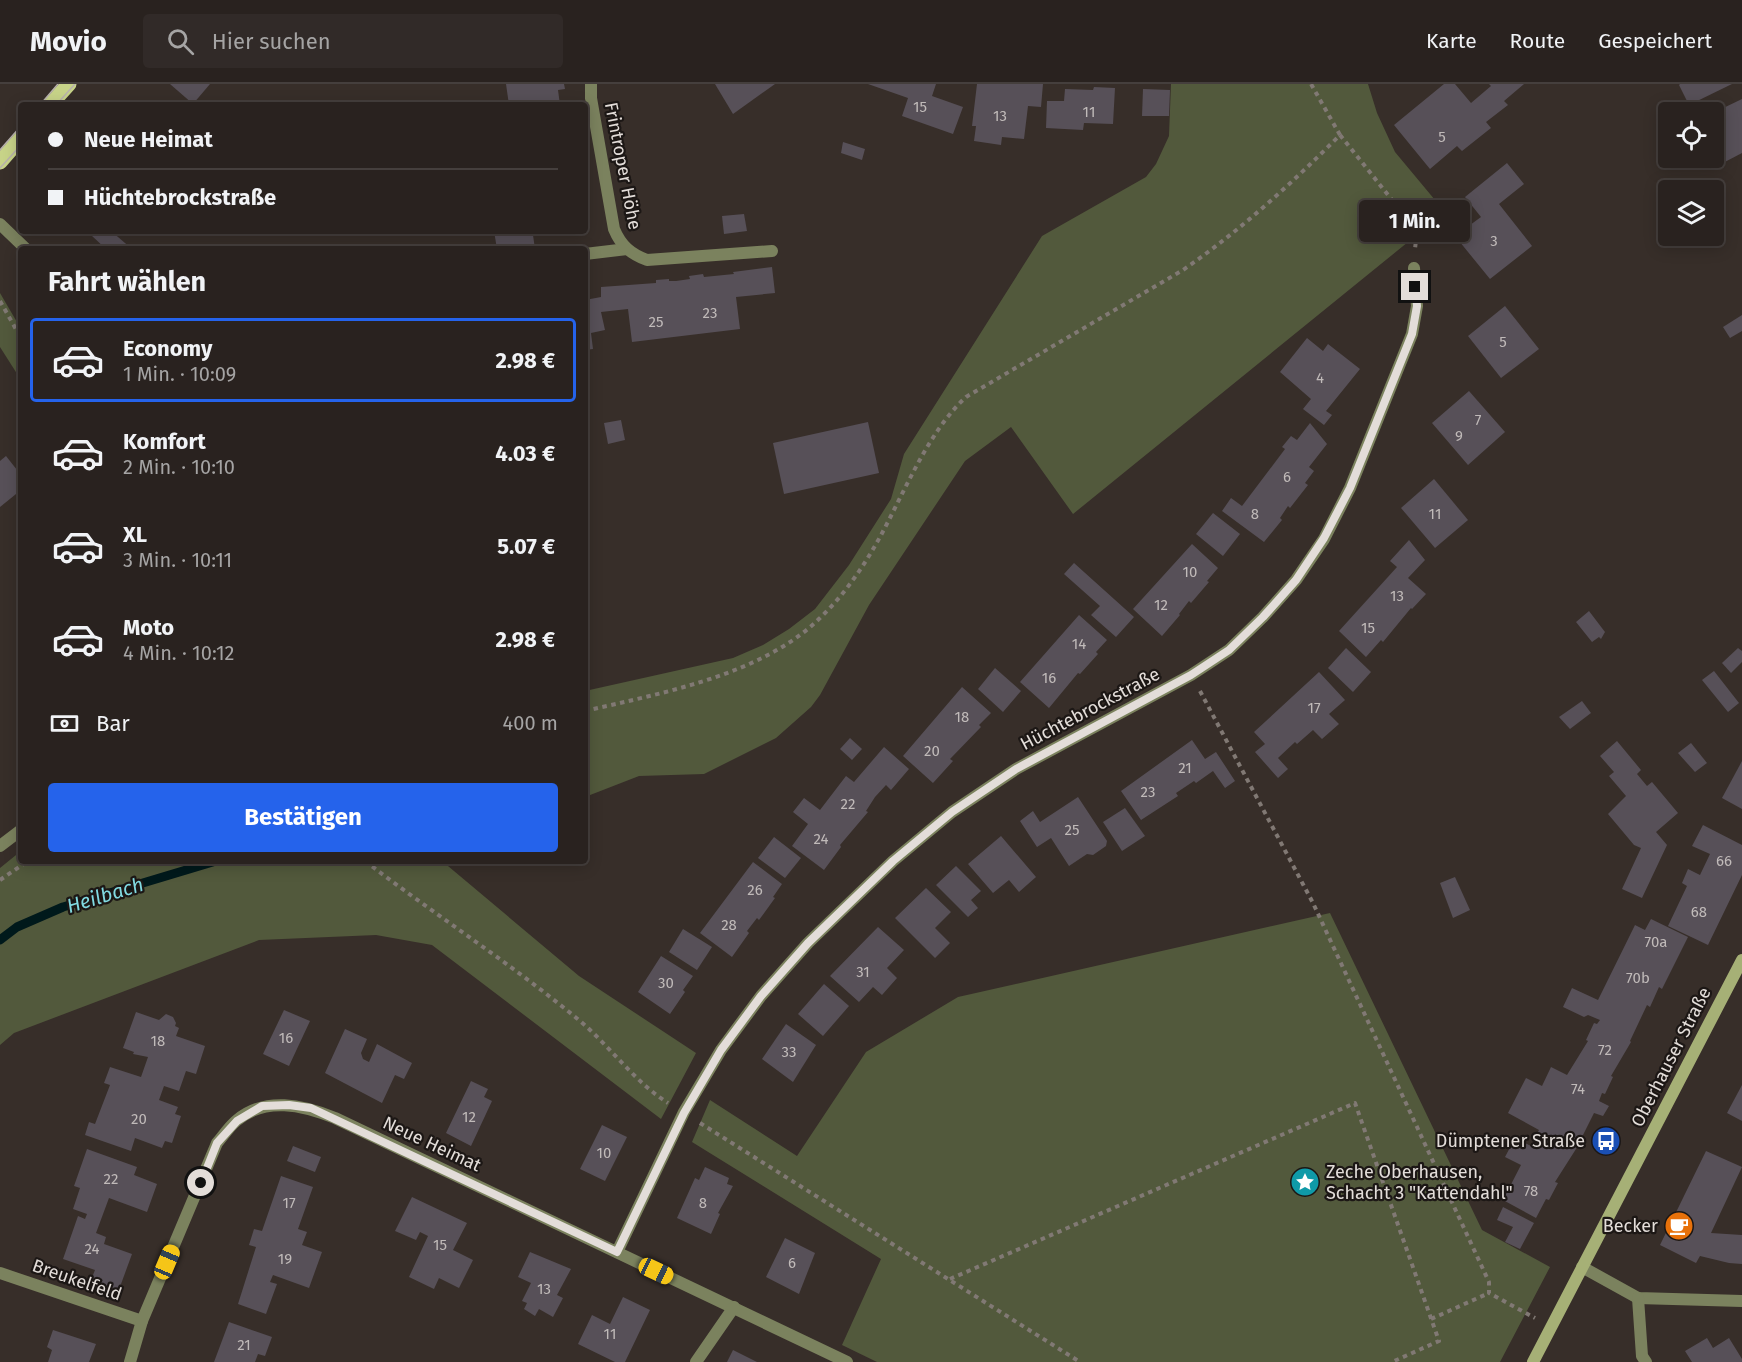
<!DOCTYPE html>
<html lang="de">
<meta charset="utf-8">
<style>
:root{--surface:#29221f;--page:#312a28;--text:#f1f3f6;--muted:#a5a4a4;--line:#453f3d;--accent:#2563eb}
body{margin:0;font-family:"Fira Sans",sans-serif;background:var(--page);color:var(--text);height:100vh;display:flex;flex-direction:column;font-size:22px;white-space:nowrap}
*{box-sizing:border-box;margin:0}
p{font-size:20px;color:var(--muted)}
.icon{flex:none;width:33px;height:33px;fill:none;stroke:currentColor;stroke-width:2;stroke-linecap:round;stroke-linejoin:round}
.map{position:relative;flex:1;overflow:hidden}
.details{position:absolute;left:18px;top:162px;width:570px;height:618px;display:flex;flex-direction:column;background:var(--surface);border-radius:6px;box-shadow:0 3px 15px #0003,0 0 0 2px var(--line)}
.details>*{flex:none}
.top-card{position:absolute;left:18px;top:18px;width:570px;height:132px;border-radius:6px;box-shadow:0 3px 15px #0003,0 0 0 2px var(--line);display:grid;align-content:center;height:132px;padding:0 30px;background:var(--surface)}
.tools{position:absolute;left:1658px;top:18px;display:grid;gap:12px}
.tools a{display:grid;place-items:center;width:66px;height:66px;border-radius:6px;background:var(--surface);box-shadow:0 3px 15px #0003,0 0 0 2px var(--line);font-size:30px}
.end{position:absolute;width:27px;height:27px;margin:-14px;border:8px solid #e3ddd9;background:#111;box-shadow:0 0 0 3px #111}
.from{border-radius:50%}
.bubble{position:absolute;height:42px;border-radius:6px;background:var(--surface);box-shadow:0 3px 15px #0003,0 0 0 2px var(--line);font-size:20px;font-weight:700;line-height:42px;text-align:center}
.car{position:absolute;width:18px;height:36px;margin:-18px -9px;border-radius:8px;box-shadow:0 0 4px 2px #0007;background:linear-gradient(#f5c518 24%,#345 0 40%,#f5c518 0 76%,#345 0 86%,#f5c518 0)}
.top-card b{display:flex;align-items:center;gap:21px;height:57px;font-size:22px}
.top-card b+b{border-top:2px solid var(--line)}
.top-card i{width:15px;height:15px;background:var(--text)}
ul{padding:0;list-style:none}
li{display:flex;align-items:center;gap:18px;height:84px;margin:0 12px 9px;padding:0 18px;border:3px solid transparent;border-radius:6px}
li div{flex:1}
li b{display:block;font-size:22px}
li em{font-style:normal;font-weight:700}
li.on{border-color:var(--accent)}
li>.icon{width:54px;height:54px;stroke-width:1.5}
h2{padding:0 30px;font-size:27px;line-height:72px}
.pay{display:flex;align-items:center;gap:15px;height:66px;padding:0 30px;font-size:22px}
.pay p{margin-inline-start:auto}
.cta{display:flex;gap:12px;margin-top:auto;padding:12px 30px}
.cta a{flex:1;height:69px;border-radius:6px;background:var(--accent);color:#fff;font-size:24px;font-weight:700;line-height:69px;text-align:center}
header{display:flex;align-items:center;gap:36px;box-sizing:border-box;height:84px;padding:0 30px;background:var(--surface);border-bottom:2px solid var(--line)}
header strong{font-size:28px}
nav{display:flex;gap:33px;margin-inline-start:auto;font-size:21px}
.search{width:420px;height:54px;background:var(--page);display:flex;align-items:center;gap:15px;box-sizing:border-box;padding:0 21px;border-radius:6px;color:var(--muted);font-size:22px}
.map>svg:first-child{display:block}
.green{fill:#52593c}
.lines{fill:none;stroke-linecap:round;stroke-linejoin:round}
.stream{stroke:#00191b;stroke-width:9}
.building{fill:#575058}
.path{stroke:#817974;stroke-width:4;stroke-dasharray:4.5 4.5;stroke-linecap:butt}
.lane{stroke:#7b825e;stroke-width:12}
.street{stroke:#7b825e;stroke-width:12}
.secondary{stroke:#a6b076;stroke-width:12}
.primary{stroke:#c7d388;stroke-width:15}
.tram{stroke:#b8b1ad;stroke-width:1.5}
.route{stroke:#e3ddd9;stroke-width:8}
.labels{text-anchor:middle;stroke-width:4.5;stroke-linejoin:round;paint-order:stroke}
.number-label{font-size:15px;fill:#c0bab9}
.street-label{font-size:18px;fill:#e3ddd9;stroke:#1c1715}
.poi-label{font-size:18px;fill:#e3ddd9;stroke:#1c1715;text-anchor:end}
.water-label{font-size:20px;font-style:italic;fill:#81dae1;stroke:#1c1715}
</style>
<header>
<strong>Movio</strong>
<div class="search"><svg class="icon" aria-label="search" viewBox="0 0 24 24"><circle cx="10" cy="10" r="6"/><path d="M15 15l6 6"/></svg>Hier suchen</div>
<nav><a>Karte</a><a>Route</a><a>Gespeichert</a></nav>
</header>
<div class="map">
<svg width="1742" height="1278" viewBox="0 0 1742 1278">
<rect width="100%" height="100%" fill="#372e29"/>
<g class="green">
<path d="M1171,0H1368L1377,29L1395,68L1445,128L1073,430L1011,343L965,377L869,521L820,611L811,623L776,654L704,690L639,692L585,713V607L733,574L763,561L789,545L815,525L849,481L891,415L904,370L1042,152L1146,93L1156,80L1169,52Z"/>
<path d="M0,209L21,245V296L0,263Z"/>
<path d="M21,767V777H456L448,782L579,892L696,969L661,1035L432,861L376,851L259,856L14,949L0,961V784Z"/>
<path d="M1330,829L1482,1146L1550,1183L1500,1278H877L842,1261L881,1175L692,1058L710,1016L797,1072L866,968L958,913Z"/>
</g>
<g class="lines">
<path class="stream" d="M0,856L17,843L63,823L216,777"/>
</g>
<g class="building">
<path d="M170,0H210L193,20Z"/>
<path d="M506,0H564L565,5L558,6L560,21H509Z"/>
<path d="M715,0H775L733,30Z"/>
<path d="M868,0H936L932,12L963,23L953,50L902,32L908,14Z"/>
<path d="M977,0H1043L1041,23L1028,22L1024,55L1002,53L1001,61L974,57L976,42H972Z"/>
<path d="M1444,0H1455L1471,19L1491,2L1489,0H1524L1504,17L1508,21L1486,38L1491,44L1462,67L1457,62L1430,85L1394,41Z"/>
<path d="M1680,0H1732L1689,21L1679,1Z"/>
<path d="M1094,3L1115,4L1113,40L1084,39L1083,46L1046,44L1047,17H1064L1065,5L1093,6Z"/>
<path d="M1143,5L1170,6L1169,32H1142Z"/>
<path d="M1742,15V69L1719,81L1713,70V24L1715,28Z"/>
<path d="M843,58L865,65L862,76L841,69Z"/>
<path d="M1507,79L1524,100L1499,120L1532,162L1490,195L1455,152L1481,133L1465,113Z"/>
<path d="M744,130L747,147L724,150L722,132Z"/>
<path d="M95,147H111L132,165H106L91,151Z"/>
<path d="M494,147H560V149L533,151L535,165H497Z"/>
<path d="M772,183L775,209L736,213L740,245L632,258L628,225L601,228L605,246L591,249L593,265L585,266V216L601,213V203L656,199V196L669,195V197H676L690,195L689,192L703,190L704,193L734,190L733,188Z"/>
<path d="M1505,222L1539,265L1501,294L1468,252Z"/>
<path d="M1742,231V247L1730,254L1723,243Z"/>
<path d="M1307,254L1323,267L1328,260L1360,285L1326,327L1332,331L1324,341L1303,325L1311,315L1280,288Z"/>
<path d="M1469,307L1505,348L1468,381L1432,339Z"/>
<path d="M621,336L625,356L608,360L604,339Z"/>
<path d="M868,338L879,389L784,410L773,359Z"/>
<path d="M1310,339L1327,360L1309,383L1314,387L1305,399L1308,401L1290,424L1288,422L1280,434L1282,436L1264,458L1222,427L1231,414L1242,422L1285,365L1282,363L1291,352L1297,356Z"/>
<path d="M6,372L21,391V406L0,423V377Z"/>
<path d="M1434,395L1468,436L1435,464L1401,424Z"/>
<path d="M1213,429L1240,450L1223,472L1196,450Z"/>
<path d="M1409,456L1425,476L1408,494L1426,510L1412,525L1411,524L1383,558L1381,556L1366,573L1339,547L1397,483L1390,477Z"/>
<path d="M1192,460L1218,484L1207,497L1209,498L1191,519L1189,517L1179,530L1180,531L1162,552L1133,525Z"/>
<path d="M1074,479L1134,533L1116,553L1091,531L1100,522L1064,490Z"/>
<path d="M1589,527L1605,548L1601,555L1599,553L1592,558L1576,538Z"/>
<path d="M1079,531L1107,556L1096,568L1098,570L1080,590L1078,589L1049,624L1020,598Z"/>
<path d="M1346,564L1371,588L1353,608L1328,584Z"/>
<path d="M1738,564L1742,567V578L1731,589L1722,579Z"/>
<path d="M995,584L1021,607L1003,628L978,605Z"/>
<path d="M1714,587L1739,619L1728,628L1702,596Z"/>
<path d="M1319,588L1345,616L1329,630L1339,640L1322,655L1313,646L1297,660L1295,658L1278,674L1288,685L1278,694L1255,668L1265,660L1254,648Z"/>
<path d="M962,603L991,629L979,641L981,643L950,675L953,677L933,699L903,672Z"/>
<path d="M1582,617L1591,629L1570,645L1559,633Z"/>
<path d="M850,654L862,665L852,676L840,665Z"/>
<path d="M1192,656L1205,675L1216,668L1235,697L1225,704L1213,687L1196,699L1194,697L1176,709L1178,712L1141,736L1121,707Z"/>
<path d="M1617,657L1641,686L1637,690L1647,702L1652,698L1678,729L1656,748L1667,761L1642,814L1622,805L1641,764L1634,761L1608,730L1626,712L1609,692L1614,688L1600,672Z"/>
<path d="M1691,659L1707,679L1695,688L1678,669Z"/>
<path d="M884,663L909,685L891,706L886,701L875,713L866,727L868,728L840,761L841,763L824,786L792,762L808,740L793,728L804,714L820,726L846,692L854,698Z"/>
<path d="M1742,677V725L1722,714Z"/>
<path d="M1078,713L1107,757L1106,762L1093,771L1087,770L1069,782L1051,754L1037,763L1020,737L1033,727L1040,738Z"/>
<path d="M1125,724L1145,752L1122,767L1103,738Z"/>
<path d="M1703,741L1742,761V791L1708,861L1668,842L1687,802L1682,799L1688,785L1700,791L1710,770L1692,762Z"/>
<path d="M1001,752L1036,793L1019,808L1009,796L993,809L968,780Z"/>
<path d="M774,753L801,774L785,794L758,774Z"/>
<path d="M753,778L782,800L773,813L775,814L759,836L757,834L747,847L749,849L732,873L700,849Z"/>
<path d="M956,782L981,807L971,816L978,824L968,833L936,801Z"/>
<path d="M1455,793L1470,826L1453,834L1440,799Z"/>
<path d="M926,804L951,828L935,844L950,859L935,874L895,834Z"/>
<path d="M1651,835L1688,853L1662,905L1659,903L1650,923L1647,921L1630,957L1631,958L1611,992L1613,993L1605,1010L1602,1009L1599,1017L1609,1022L1603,1032L1594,1029L1576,1065L1555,1098L1558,1099L1549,1116L1546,1115L1536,1134L1503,1116L1521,1081L1505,1073L1515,1054L1531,1062L1539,1046L1508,1029L1526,994L1542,1002L1551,983L1567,991L1588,957L1586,956L1594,939L1597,940L1600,936L1588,931L1584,933L1563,923L1572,904L1598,916L1635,841L1645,846Z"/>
<path d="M878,843L904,866L887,884L897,894L882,911L873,903L859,918L830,892Z"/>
<path d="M683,845L712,863L697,886L669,868Z"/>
<path d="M661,872L693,892L683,906L685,908L670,930L638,908Z"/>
<path d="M824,900L849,922L823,952L798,930Z"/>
<path d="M284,926L310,937L289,982L263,970Z"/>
<path d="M136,928L159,936L166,930L173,933L176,939L175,942L179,944L176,952L205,962L196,990L186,987L179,1007L164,1002L159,1016L178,1023L175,1030L181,1032L172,1059L165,1057L162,1064L135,1054L131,1067L85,1051L89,1038L95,1040L110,1001L104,999L110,983L141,993L148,973L133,970L134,968L123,964Z"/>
<path d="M786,940L816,961L793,998L762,975Z"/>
<path d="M345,945L367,955L361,969L363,975L369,978L377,960L412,979L404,995L395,991L382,1019L325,989Z"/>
<path d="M471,997L488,1005L484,1013L492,1017L471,1062L446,1049Z"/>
<path d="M1742,1001V1037L1727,1029Z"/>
<path d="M602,1041L627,1053L605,1097L580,1085Z"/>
<path d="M293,1062L321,1073L315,1088L287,1077Z"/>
<path d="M87,1065L137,1083L134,1091L157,1100L147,1128L109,1114L96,1149L106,1153L104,1160L132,1170L117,1211L89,1201L95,1186L63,1175L78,1132L85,1135L87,1130L73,1125L80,1104L74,1102Z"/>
<path d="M1706,1067L1742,1083L1711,1149L1742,1151V1180L1729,1179L1700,1172L1696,1179L1660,1161Z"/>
<path d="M705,1083L729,1094L727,1100L733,1102L718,1129L720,1130L711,1150L677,1134L695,1094L699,1096Z"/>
<path d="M281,1092L313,1103L298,1145L307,1148L302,1161L322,1168L309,1204L273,1191L270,1198L277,1200L266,1230L238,1220L256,1163L249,1161L254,1145L262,1147Z"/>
<path d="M412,1113L467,1139L453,1166L473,1176L459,1204L439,1194L434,1205L409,1193L428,1152L420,1148L416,1156L395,1147Z"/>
<path d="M1503,1123L1534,1139L1520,1165L1505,1158L1513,1143L1497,1136Z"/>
<path d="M785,1154L815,1169L799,1210L766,1193Z"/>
<path d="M530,1168L571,1185L557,1211L563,1214L553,1233L539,1225L535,1232L524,1225L527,1219L522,1217L531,1199L518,1193Z"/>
<path d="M623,1213L650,1226L625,1278H615L578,1260L592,1231L610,1240Z"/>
<path d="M229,1238L272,1253L265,1272L258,1270L255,1278H214Z"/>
<path d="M53,1246L96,1260L89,1278H48L52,1266L47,1263Z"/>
<path d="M1707,1254L1713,1264L1729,1254L1742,1275V1278H1692L1685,1267Z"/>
<path d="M733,1266L757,1278H727Z"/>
</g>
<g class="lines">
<g class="path">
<path d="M1340,51L1417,147L1415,165"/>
<path d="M0,217L21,254"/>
<path d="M1200,607L1313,819L1489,1198V1209L1535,1234"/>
<path d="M585,627C662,609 762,591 820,534C845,510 864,482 880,453C905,407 928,348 966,313L1183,186C1241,146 1291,100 1340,51L1311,0"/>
<path d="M365,777C434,830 507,877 574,932C608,959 632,996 668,1019"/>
<path d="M0,796L28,777"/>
<path d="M700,1039L1080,1278"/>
<path d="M950,1195L1355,1019L1439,1257L1392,1278"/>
<path d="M1431,1235L1489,1209"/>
</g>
<g class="lane">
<path d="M0,140L26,165"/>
<path d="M585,170L627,165"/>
</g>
<g class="street">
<path d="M591,0V14L614,145C621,162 631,170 647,176L772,167"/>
<path d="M0,762L21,746"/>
<path d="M617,1168L684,1028L721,966L761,912L808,859L893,777L952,728L1016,685L1191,591L1229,566L1263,533L1296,496L1324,455L1350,404L1412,250L1417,222L1414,184"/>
<path d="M1582,1183L1638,1214L1742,1217"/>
<path d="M0,1189L142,1237"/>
<path d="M1638,1214L1642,1272L1646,1278"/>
<path d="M130,1278L142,1237L217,1059C223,1052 229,1043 236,1037C265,1012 303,1021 335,1034L847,1278"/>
<path d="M696,1278L734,1223"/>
</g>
<path class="secondary" d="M1533,1278L1742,876"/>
<g class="primary">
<path d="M50,21L69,0"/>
<path d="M0,78L21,54"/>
</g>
<g class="tram">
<path d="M40,21L58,0"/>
<path d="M56,21L75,0"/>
<path d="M0,66L21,42"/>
<path d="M0,84L21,61"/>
</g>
</g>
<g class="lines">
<path class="route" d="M201,1099L217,1059L237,1037L262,1022L289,1021L311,1024L617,1168L684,1029L721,966L761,912L808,859L893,777L952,728L1016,685L1191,591L1229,566L1263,533L1296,496L1324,454L1350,404L1412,250L1417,222L1415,203"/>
</g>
<defs>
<g id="bus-disc" transform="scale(1.5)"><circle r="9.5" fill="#1a4fb4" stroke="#1c1715"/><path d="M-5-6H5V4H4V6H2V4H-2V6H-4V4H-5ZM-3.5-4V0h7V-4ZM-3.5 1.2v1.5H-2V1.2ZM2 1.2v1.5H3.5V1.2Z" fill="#fff"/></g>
<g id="sight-disc" transform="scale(1.5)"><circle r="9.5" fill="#0f9aa8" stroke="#1c1715"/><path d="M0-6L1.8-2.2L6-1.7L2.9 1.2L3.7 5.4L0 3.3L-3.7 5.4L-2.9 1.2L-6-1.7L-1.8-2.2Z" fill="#fff"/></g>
<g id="cafe-disc" transform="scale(1.5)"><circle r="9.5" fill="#e8710a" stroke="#1c1715"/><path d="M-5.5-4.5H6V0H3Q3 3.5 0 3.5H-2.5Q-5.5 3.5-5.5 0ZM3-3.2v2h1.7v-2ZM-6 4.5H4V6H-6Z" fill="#fff"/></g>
</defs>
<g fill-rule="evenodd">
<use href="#bus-disc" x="1606" y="1057"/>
<use href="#sight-disc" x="1305" y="1098"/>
<use href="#cafe-disc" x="1679" y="1142"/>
</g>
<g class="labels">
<g class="number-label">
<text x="920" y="28">15</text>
<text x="1089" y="33">11</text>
<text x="1000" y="37">13</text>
<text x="1442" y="58">5</text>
<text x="1494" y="162">3</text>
<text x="710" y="234">23</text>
<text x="656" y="243">25</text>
<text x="1503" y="263">5</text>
<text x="1320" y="299">4</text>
<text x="1478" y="341">7</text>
<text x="1459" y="357">9</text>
<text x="1287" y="398">6</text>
<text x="1255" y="435">8</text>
<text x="1435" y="435">11</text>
<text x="1190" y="493">10</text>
<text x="1397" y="517">13</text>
<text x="1161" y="526">12</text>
<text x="1368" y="549">15</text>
<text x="1079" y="565">14</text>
<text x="1049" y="599">16</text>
<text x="1314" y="629">17</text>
<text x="962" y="638">18</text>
<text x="932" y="672">20</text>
<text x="1185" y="689">21</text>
<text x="1148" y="713">23</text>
<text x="848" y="725">22</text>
<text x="1072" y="751">25</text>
<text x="821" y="760">24</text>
<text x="1724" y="782">66</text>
<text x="755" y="811">26</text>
<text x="1699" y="833">68</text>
<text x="729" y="846">28</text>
<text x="1656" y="863">70a</text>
<text x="863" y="893">31</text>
<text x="1638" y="899">70b</text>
<text x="666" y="904">30</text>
<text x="286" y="959">16</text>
<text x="158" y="962">18</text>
<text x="1605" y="971">72</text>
<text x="789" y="973">33</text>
<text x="1578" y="1010">74</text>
<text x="469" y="1038">12</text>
<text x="139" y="1040">20</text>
<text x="604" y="1074">10</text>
<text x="111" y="1100">22</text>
<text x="1531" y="1112">78</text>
<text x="289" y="1124">17</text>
<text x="703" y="1124">8</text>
<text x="440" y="1166">15</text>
<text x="92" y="1170">24</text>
<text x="285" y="1180">19</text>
<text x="792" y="1184">6</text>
<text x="544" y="1210">13</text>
<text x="610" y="1255">11</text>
<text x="244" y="1266">21</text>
</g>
<g class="street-label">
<text transform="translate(623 82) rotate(79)" y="6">Frintroper Höhe</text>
<text transform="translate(1090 625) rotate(-28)" y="6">Hüchtebrockstraße</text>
<text transform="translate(1671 973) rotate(-63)" y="6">Oberhauser Straße</text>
<text transform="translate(432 1060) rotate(25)" y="6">Neue Heimat</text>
<text transform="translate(77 1196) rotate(19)" y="6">Breukelfeld</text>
</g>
<g class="poi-label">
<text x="1585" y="1063">Dümptener Straße</text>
<text x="1326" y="1094" text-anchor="start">Zeche Oberhausen,<tspan x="1326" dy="21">Schacht 3 "Kattendahl"</tspan></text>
<text x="1658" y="1148">Becker</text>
</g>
<g class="water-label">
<text transform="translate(105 811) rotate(-17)" y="7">Heilbach</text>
</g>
</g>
</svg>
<div class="tools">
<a><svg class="icon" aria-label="locate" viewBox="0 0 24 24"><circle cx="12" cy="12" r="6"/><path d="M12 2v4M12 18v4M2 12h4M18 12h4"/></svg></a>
<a><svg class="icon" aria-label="layers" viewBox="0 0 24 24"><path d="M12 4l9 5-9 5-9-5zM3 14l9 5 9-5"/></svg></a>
</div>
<i class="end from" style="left:201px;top:1099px"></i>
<i class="end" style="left:1415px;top:203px"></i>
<div class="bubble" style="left:1359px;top:116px;width:111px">1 Min.</div>
<i class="car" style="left:167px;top:1178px;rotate:23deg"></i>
<i class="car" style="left:656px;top:1187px;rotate:115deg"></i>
<div class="top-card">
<b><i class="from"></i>Neue Heimat</b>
<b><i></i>Hüchtebrockstraße</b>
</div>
<section class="details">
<h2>Fahrt wählen</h2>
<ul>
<li class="on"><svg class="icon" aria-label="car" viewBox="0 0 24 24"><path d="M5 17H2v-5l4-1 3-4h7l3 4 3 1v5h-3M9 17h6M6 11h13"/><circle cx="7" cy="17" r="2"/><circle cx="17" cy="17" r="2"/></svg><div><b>Economy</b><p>1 Min. · 10:09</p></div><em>2.98 €</em></li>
<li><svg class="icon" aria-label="car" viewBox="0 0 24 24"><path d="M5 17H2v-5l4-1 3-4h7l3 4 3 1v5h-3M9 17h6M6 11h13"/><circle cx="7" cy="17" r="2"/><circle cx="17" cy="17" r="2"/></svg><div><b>Komfort</b><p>2 Min. · 10:10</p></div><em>4.03 €</em></li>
<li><svg class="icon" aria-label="car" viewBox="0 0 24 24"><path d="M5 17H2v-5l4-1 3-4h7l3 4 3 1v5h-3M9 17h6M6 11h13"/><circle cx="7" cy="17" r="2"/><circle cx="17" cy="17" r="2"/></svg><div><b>XL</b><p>3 Min. · 10:11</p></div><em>5.07 €</em></li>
<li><svg class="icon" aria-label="car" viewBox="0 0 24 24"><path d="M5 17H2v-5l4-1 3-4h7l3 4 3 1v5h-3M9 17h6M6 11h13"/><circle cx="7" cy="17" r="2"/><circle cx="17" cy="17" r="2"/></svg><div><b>Moto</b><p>4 Min. · 10:12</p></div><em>2.98 €</em></li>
</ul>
<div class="pay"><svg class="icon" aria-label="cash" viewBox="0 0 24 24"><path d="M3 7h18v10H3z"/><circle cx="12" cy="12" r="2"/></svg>Bar<p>400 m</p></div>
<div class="cta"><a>Bestätigen</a></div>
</section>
</div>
